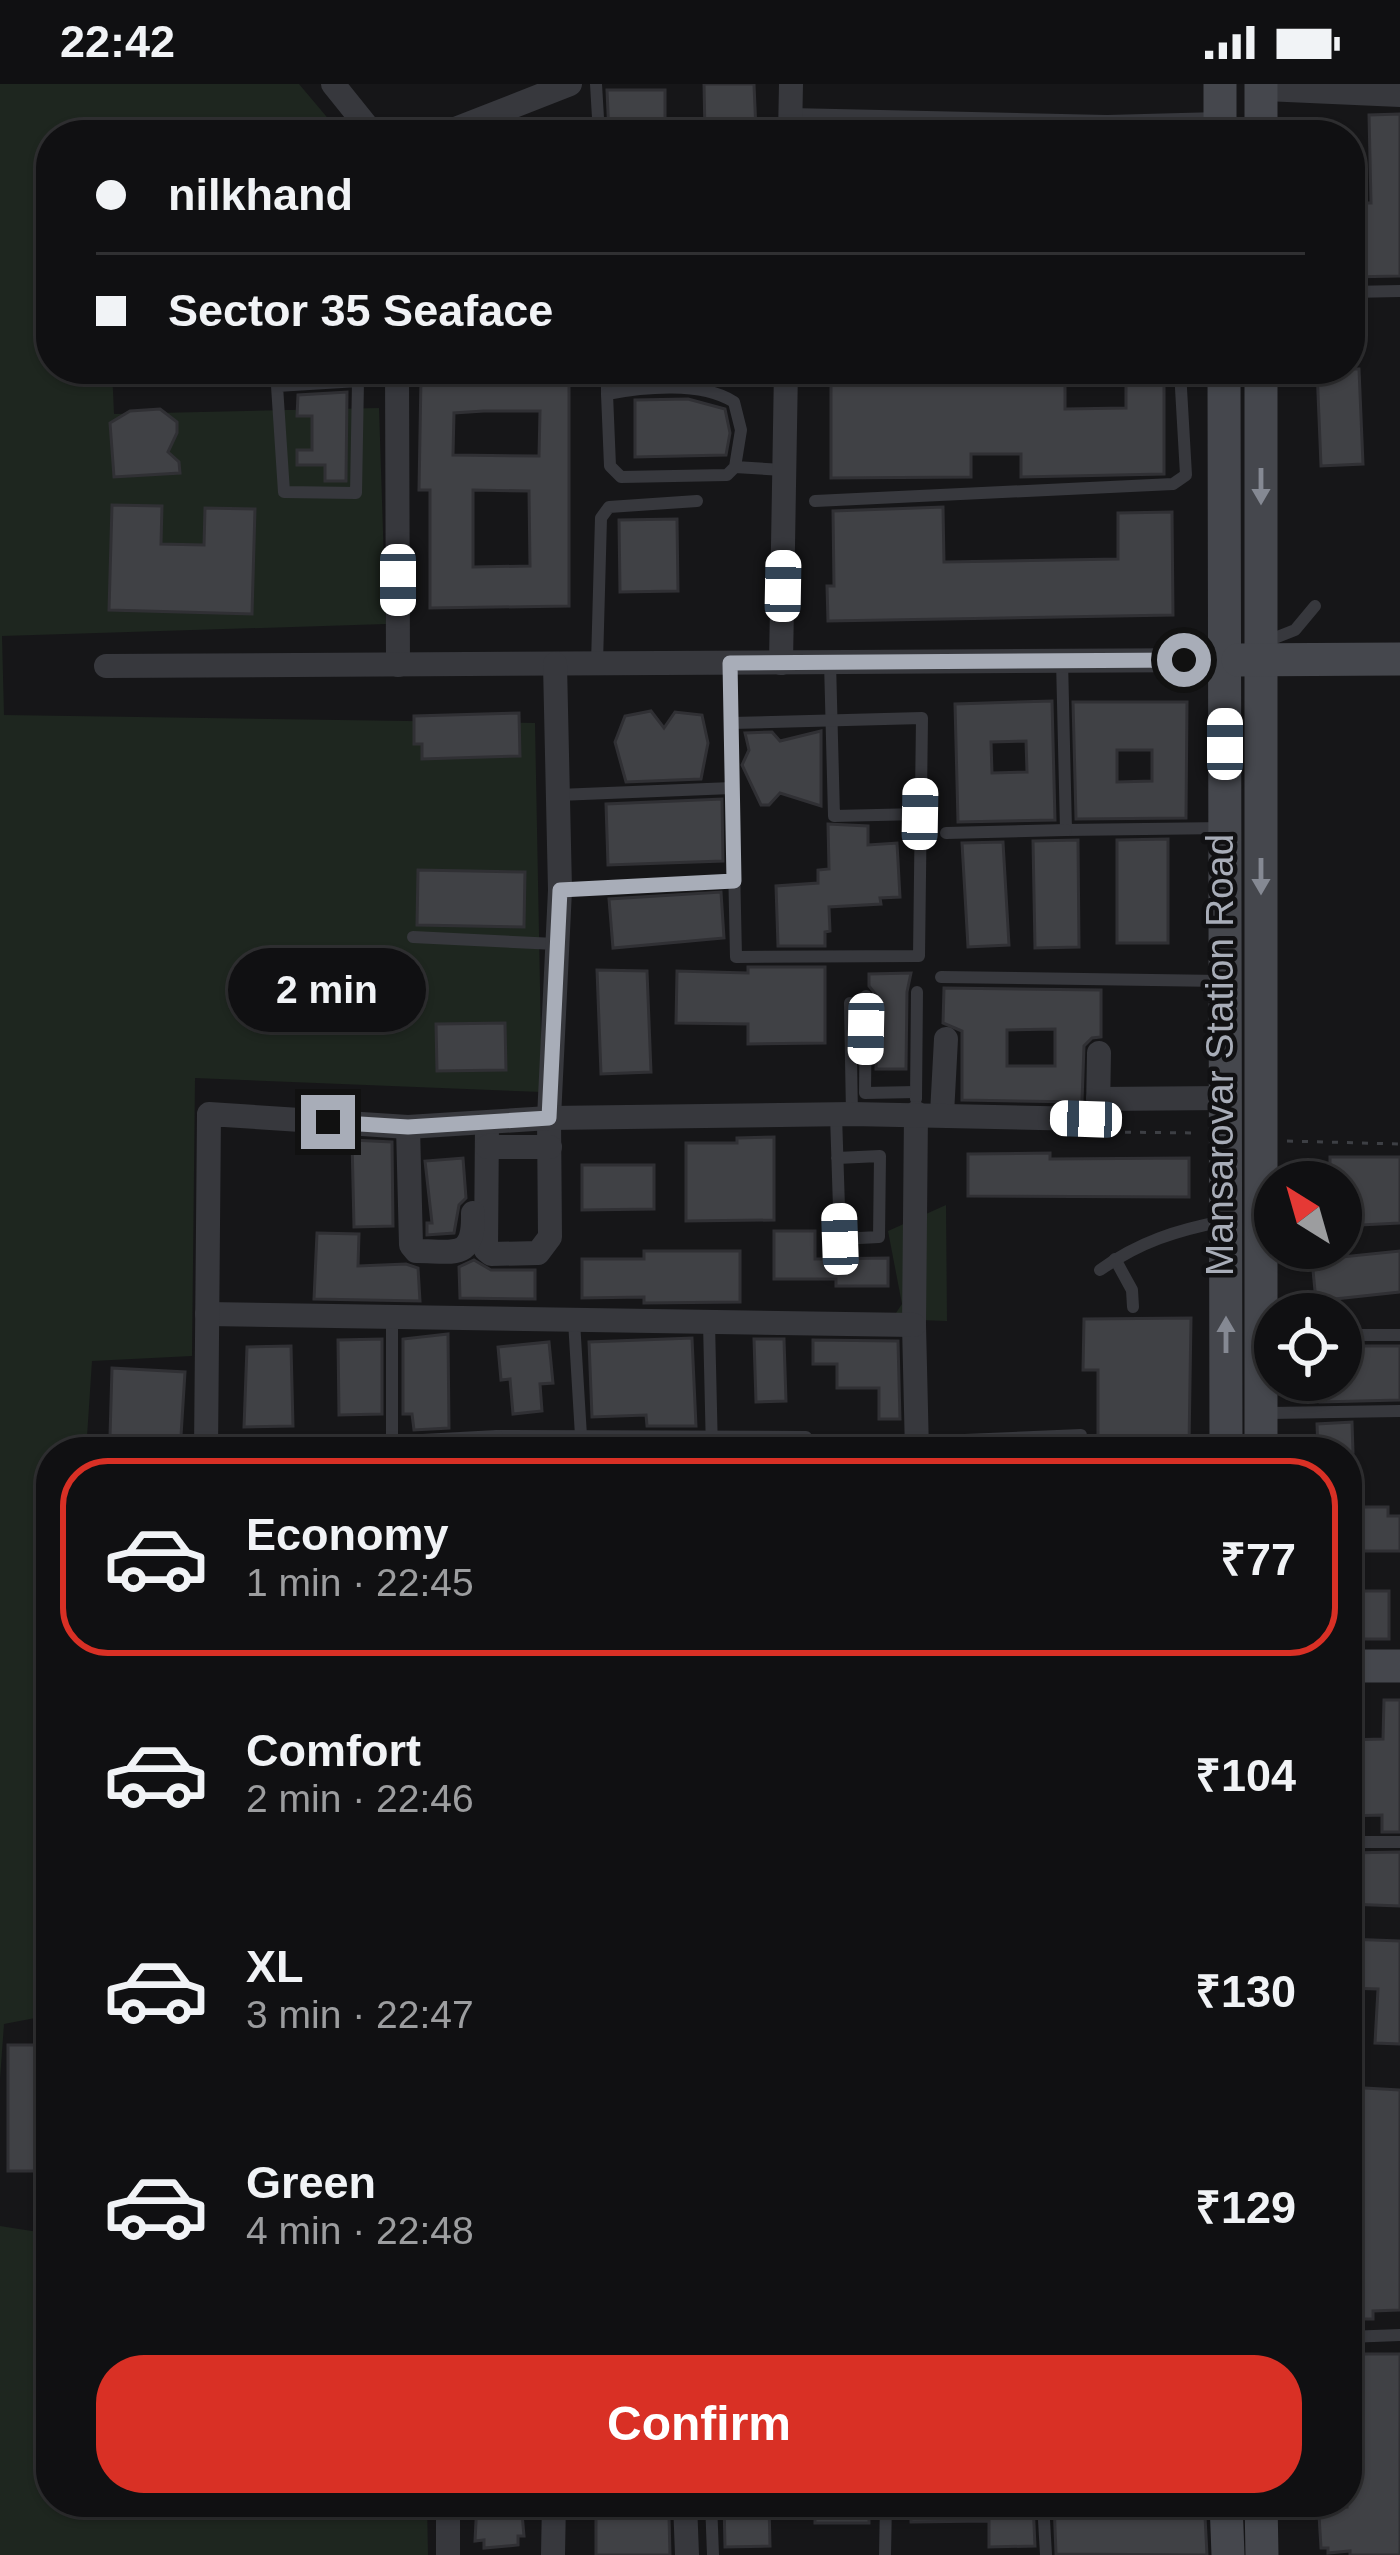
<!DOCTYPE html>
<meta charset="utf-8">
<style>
:root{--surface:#101012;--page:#19191b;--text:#f1f3f6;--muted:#9c9d9f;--line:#303032;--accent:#d93025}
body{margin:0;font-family:Helvetica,sans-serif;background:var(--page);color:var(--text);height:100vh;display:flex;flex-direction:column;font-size:45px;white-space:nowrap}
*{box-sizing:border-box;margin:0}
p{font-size:39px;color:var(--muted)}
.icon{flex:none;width:66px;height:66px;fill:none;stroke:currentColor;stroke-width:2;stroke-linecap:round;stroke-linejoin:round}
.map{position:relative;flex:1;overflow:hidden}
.sheet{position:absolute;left:36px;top:1353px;width:1326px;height:1080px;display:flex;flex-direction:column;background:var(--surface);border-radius:48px;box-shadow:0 3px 9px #0004,0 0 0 3px var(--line)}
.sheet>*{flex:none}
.top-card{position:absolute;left:36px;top:36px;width:1329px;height:264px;border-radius:48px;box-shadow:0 3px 9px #0004,0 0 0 3px var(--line);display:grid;align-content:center;height:264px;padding:0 60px;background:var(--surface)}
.needle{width:78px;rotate:323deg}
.controls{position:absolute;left:1254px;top:1077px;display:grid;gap:24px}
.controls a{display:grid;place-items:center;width:108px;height:108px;border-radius:50%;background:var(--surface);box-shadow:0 3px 9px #0004,0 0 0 3px var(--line);font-size:60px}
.end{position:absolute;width:54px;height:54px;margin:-27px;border:15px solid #a8adb8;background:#111;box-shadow:0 0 0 6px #111}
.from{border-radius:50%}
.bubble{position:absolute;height:84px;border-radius:42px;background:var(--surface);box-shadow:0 3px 9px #0004,0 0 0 3px var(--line);font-size:39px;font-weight:700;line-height:84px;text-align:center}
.car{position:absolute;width:36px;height:72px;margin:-36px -18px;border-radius:15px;box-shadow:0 0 9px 3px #0007;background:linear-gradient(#fff 24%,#345 0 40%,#fff 0 76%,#345 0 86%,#fff 0)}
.top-card b{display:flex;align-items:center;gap:42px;height:114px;font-size:45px}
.top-card b+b{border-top:3px solid var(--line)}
.top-card i{width:30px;height:30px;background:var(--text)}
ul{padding:21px 0 0;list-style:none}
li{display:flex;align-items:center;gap:36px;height:198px;margin:0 24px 18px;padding:0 36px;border:6px solid transparent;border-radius:48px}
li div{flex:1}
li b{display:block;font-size:45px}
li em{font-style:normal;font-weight:700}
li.active{border-color:var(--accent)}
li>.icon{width:108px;height:108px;stroke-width:1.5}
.action{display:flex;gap:24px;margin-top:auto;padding:24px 60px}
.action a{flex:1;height:138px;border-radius:48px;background:var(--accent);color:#fff;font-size:48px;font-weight:700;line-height:138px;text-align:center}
.status{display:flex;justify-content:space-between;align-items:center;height:84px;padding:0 60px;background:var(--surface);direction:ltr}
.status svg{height:33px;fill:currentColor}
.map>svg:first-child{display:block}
.green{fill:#1e261f}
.building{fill:#404145;stroke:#303034;stroke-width:3;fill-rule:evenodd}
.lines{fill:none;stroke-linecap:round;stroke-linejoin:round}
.path{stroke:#3d3f44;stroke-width:3;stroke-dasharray:6 9;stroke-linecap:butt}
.lane{stroke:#37383d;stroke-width:12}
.street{stroke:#37383d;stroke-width:24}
.secondary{stroke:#45474d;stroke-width:33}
.oneway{fill:#858993}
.route{stroke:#a8adb8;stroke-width:15}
.labels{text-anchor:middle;stroke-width:9;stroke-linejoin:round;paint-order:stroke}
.street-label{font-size:39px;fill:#a8adb8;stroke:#111113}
</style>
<div class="status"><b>22:42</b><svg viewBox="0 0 49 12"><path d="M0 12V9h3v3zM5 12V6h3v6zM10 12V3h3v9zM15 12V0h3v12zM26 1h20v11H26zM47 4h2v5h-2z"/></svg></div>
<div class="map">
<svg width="1400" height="2471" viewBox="0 0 1400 2471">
<rect width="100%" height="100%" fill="#161618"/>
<g class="green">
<path d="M0,0H299L342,51H51V285H112L114,330L379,324L386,540L2,552L4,631L535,639L542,1008L195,994L192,1272L92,1277L86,1368H51V1931L4,1940L0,1995Z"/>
<path d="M946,1121L947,1237L892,1235L902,1220L888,1147Z"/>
<path d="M0,2142L51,2150V2418H427L428,2471H0Z"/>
</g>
<g class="building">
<path d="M704,0H754L756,47L705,49Z"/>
<path d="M607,6H665V51H609Z"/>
<path d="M1400,30V192L1350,193V119H1371L1369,31Z"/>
<path d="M831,285H958L960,295L967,299L1065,298V325L1126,324V297L1164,296V390L1021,393V370H971V393L831,394Z"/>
<path d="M1317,285H1359L1363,380L1321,382Z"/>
<path d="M421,293L569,294V522L430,524V406H419ZM484,327H540L539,372L453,371L454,329ZM473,406L529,407L530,482L473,483Z"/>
<path d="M347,308L346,397H325V381H297V366H312V332H297L298,311Z"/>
<path d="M688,315L725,325L730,349L726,371L635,373V316Z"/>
<path d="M160,325L177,338V349L168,368L179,378L180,389L114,393L110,339L130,327Z"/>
<path d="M112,421L162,422L161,460L204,461L205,424L255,425L252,530L109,526Z"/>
<path d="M943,423L944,478L1118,475V429L1172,428L1173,531L828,537L827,502H834L833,427Z"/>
<path d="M677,435L678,507L620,508L619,436Z"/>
<path d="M1052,617L1055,736L958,738L955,620ZM1026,657L1027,688L992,689L991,658Z"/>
<path d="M1073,618H1187L1186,734L1076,735ZM1117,666H1152V697L1117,698Z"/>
<path d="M651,627L664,644L675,628L702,631L708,659L701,695L626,698L615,658L625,632Z"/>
<path d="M519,629L520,672L422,675V660H414V632Z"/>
<path d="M821,647V722L780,709L769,721H761L742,681L749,666L745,649L772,648L780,657Z"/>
<path d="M722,715L723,777L608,781L606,720Z"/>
<path d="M828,740L868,742V761L897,759L900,813L880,814L881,820L829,823L830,847L825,848V862H778L776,802L818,799V786L829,785Z"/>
<path d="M1168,755V859H1117V756Z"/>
<path d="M1078,756L1079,863L1035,864L1033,757Z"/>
<path d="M1003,758L1009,861L968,863L962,759Z"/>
<path d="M418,786L525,788L524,843L417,841Z"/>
<path d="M721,808L724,854L613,864L609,815Z"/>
<path d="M748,883H825V959L748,960V940L676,939L677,887L748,889Z"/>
<path d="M597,886L647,887L651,988L601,990Z"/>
<path d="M911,889L907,908L906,985H876L877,912L869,902V890Z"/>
<path d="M944,904L1101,906V953L1092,954L1084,962L1082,1018L962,1016V947L943,939ZM1055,945V982H1007V946Z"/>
<path d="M505,939L506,986L437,987L436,940Z"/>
<path d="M774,1053V1136L686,1137V1059H737V1054Z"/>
<path d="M352,1056L392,1058L393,1142L354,1143Z"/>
<path d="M1050,1069V1075L1189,1074V1113L968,1112V1070Z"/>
<path d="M1330,1073H1400V1139L1341,1142V1098H1330Z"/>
<path d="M463,1074L466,1114L459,1121L454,1149L427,1151V1139H432L425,1077Z"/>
<path d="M582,1081H654V1125L582,1126Z"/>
<path d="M774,1147H815V1175L888,1174V1202H836V1195H774Z"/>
<path d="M317,1149L359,1150L358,1182L406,1180L418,1184L420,1217L314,1215Z"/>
<path d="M644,1167H740V1218L644,1219V1213L582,1214V1175H644Z"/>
<path d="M1400,1167V1208L1316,1217L1312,1176Z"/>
<path d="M474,1176L491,1186H535V1215L460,1214L459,1183Z"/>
<path d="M1191,1234L1189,1363H1098V1286H1083L1084,1235Z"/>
<path d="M448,1250L449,1344L414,1346L412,1330H403V1255Z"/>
<path d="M692,1254L696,1342H647L646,1331L592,1333L589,1258Z"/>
<path d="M382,1255V1330L339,1331L338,1256Z"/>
<path d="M754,1255H784L786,1317L756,1318Z"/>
<path d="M813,1256L898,1257L900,1335H879V1304H837V1280H813Z"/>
<path d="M549,1258L553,1299L540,1300L542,1327L513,1330L510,1295L501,1296L498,1263Z"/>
<path d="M291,1262L293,1342L244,1343L247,1263Z"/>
<path d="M1341,1262H1400V1316L1320,1318L1319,1296H1341Z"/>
<path d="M112,1284L185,1288L180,1368H104V1352H110Z"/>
<path d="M1352,1338L1353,1368H1318L1317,1340Z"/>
<path d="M1351,1423H1388V1432H1400V1467H1347V1429H1351Z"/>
<rect x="1347" y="1507" width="42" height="48"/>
<path d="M1384,1616H1400V1748H1382V1731L1347,1732V1656L1383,1655Z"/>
<path d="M1400,1768V1822L1347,1820V1769Z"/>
<path d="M1347,1855L1400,1857V1960L1375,1959L1378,1905L1347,1904Z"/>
<rect x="8" y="1961" width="43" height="126"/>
<path d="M1347,2003L1400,2006V2226L1373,2227V2235H1353L1352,2157H1347Z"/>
<path d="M1347,2270H1400V2471H1350V2467L1328,2469V2464H1321L1319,2431L1327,2430V2424L1347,2423Z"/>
<path d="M477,2418H521L524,2452H518V2461L484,2464V2456L475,2457Z"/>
<path d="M596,2418H652V2433L669,2432L670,2471H596Z"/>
<path d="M724,2418H769L770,2462L725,2463Z"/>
<path d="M827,2418H869V2439H815V2423H827Z"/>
<path d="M923,2418H1033L1035,2462L989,2463V2437L911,2438L910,2420Z"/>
<path d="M1054,2418H1089L1090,2433L1205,2432L1207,2471L1056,2470Z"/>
</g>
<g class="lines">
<g class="path">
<path d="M1110,1048L1196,1049"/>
<path d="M1287,1057L1400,1060"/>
</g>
<g class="lane">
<path d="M596,0L599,51"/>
<path d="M790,30L1107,37L1219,34"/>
<path d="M1350,208L1400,207"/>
<path d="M276,285L277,302L284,408L356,409L358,297L277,302"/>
<path d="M607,285V310"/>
<path d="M968,289L1211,285"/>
<path d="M735,383L727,391L621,393L610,382L607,310C644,303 701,297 734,318L741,346L735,383L783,386"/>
<path d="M815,417L1173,400L1186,391L1180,287"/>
<path d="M1262,559L1295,546L1315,522"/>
<path d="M1062,576L1066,746L1224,744"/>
<path d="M830,578L834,732L920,730"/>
<path d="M597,579L601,434L609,423L697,417"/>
<path d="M730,579L731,639L736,873L919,872L922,634L731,639"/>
<path d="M558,711L732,704"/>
<path d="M946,749L1066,746"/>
<path d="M561,806L734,797"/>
<path d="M413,853L556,860"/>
<path d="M941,893L1221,897"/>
<path d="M866,912L865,1009L916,1008"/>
<path d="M850,919L852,1030"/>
<path d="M916,1015L917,908"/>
<path d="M836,1031L840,1155L879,1153L880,1072L837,1074"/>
<path d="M1115,1175L1132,1206L1133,1223"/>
<path d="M1100,1186C1139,1158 1177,1146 1224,1137"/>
<path d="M574,1237L581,1352"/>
<path d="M709,1239L712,1368"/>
<path d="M1341,1251H1400"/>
<path d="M1263,1329L1400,1327"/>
<path d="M497,1352L806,1353"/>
<path d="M392,1358V1233"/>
<path d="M917,1358L1081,1351L1079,1368"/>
<path d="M367,1368V1359L497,1352V1368"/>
<path d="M1347,1758H1400"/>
<path d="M1347,2253L1400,2251"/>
<path d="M711,2418L713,2471"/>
<path d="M1043,2418L1046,2471"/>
<path d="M885,2471L886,2418"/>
</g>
<g class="street">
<path d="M333,0L374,51"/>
<path d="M1262,5L1400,11"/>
<path d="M440,51L570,0"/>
<path d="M790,51L791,0"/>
<path d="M397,285L398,581"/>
<path d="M781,579L786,285"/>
<path d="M106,582L1225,576"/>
<path d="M1098,1015L1226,1014"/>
<path d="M916,1029L914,1241L917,1368"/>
<path d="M942,1030L946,955"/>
<path d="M487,1039L486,1166L491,1170L538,1169L550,1153L549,1034L560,806L555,580"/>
<path d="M408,1043L411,1161L416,1167C454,1167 474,1177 473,1129"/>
<path d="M487,1063H550"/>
<path d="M207,1230L914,1241"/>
<path d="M206,1368L209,1030L408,1043L549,1034L852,1030L1086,1035L1098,1027L1099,969"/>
<path d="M685,2418L687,2471"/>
<path d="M448,2471V2418"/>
<path d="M553,2471L554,2418"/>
</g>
<g class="secondary">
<path d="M1220,51V0"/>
<path d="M1261,51V0"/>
<path d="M1224,285L1226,1368"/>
<path d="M1261,285V1368"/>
<path d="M1238,576L1400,575"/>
<path d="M1347,1582H1400"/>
<path d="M1226,2418L1228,2471"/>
<path d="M1261,2418L1262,2471"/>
</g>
</g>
<defs><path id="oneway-solid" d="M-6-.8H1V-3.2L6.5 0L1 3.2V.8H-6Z" transform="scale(3)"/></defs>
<g class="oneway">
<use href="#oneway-solid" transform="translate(1261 402) rotate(90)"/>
<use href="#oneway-solid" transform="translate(1261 792) rotate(90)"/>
<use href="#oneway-solid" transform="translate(1226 1251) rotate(-90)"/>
</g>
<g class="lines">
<path class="route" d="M328,1038L408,1043L549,1034L560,806L734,797L730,579L1184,576"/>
</g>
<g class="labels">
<g class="street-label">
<text transform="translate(1219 971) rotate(-90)" y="14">Mansarovar Station Road</text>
</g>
</g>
</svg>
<div class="controls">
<a><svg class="needle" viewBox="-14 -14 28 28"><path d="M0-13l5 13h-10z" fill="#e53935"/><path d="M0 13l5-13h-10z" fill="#9c9d9f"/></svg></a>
<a><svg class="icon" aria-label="locate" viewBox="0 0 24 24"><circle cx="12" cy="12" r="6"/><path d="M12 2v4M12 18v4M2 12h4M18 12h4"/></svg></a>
</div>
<i class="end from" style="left:1184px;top:576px"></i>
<i class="end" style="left:328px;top:1038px"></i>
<div class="bubble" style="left:228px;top:864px;width:198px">2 min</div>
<i class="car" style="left:398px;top:496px;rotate:180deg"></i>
<i class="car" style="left:783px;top:502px;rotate:1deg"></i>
<i class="car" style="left:1225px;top:660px;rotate:0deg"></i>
<i class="car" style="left:920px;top:730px;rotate:1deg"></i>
<i class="car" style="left:866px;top:945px;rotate:181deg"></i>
<i class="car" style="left:1086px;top:1035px;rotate:272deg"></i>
<i class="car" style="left:840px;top:1155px;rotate:358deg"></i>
<div class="top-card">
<b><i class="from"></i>nilkhand</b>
<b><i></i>Sector 35 Seaface</b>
</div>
<section class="sheet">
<ul>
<li class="active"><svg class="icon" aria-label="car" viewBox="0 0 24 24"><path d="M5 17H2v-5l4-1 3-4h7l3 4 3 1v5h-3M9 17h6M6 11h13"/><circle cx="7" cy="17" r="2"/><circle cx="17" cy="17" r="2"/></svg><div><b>Economy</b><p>1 min · 22:45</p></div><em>₹77</em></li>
<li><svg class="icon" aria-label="car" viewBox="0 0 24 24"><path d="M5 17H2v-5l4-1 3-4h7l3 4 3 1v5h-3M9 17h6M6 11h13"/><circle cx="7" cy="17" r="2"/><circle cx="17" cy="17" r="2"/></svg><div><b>Comfort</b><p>2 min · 22:46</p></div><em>₹104</em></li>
<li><svg class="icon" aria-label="car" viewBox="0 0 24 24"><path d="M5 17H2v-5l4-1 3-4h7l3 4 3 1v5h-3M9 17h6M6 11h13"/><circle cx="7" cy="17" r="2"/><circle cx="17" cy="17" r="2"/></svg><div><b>XL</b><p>3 min · 22:47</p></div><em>₹130</em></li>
<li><svg class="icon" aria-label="car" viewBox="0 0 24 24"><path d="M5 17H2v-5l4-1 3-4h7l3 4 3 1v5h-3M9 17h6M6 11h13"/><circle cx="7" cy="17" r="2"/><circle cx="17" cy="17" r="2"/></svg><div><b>Green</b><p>4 min · 22:48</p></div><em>₹129</em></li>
</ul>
<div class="action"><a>Confirm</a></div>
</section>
</div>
